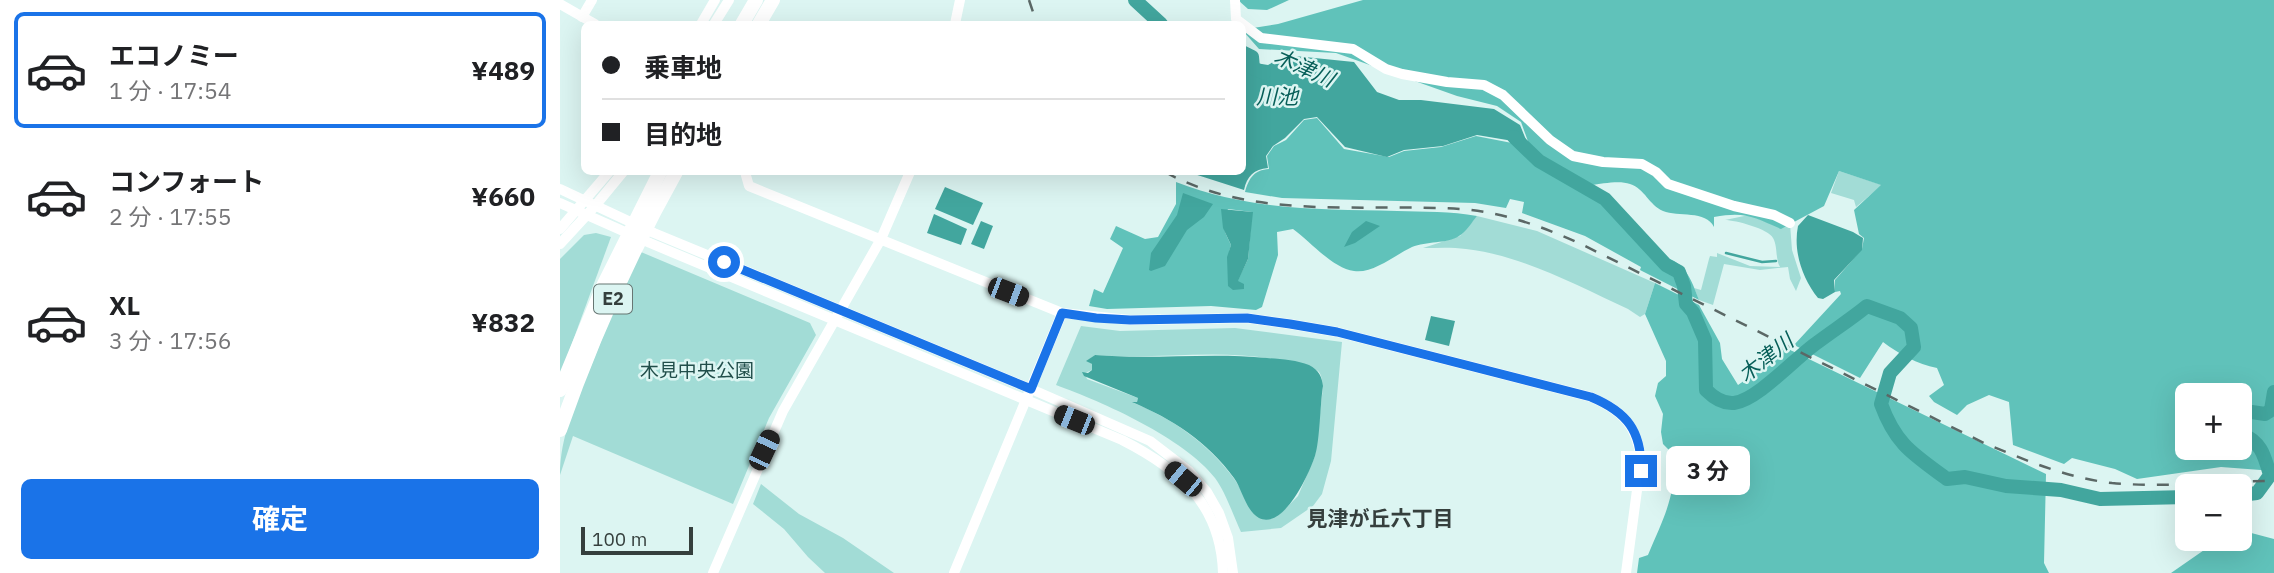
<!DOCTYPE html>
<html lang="ja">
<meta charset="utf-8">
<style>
:root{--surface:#fff;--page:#f6f6f6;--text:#202124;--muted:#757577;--line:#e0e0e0;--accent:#1a73e8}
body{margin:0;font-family:"IBM Plex Sans","Noto Sans JP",sans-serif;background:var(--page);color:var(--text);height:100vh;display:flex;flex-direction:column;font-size:26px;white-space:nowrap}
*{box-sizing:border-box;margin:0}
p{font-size:23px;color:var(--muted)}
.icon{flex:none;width:38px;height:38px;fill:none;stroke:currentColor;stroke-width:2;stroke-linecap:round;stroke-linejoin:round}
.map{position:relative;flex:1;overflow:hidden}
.panel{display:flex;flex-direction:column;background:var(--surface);width:560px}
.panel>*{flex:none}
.banner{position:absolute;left:21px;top:21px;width:665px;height:154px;border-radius:10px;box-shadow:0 7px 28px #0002;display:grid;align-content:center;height:154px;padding:0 21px;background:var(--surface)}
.fabs{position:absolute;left:1615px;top:383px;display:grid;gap:14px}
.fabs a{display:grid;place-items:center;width:77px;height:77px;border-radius:10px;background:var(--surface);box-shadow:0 7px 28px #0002;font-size:35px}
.scale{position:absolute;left:21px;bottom:18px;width:112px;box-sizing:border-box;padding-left:7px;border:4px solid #353f3d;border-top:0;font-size:19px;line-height:24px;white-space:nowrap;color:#353f3d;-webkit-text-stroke:5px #dcf5f2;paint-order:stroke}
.end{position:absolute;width:32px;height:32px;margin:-16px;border:9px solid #1a73e8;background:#fff;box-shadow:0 0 0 4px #fff}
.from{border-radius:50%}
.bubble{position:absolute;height:49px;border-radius:10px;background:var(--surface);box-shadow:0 7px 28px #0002;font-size:23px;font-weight:700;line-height:49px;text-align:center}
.car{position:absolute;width:21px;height:42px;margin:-21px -10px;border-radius:9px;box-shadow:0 0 5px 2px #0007;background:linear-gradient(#222 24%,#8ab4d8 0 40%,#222 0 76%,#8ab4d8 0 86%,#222 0)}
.banner b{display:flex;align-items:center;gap:24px;height:66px;font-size:26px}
.banner b+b{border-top:2px solid var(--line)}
.banner i{width:18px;height:18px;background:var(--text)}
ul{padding:12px 0 0;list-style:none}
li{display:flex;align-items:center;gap:21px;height:116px;margin:0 14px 10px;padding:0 7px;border:4px solid transparent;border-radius:10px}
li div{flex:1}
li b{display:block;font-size:26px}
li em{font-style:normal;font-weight:700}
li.on{border-color:var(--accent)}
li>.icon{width:63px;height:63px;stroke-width:1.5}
.primary-button{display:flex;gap:14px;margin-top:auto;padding:14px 21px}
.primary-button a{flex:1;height:80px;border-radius:10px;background:var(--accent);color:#fff;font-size:28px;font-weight:700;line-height:80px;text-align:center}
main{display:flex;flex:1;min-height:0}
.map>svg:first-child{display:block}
.green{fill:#a2dcd6;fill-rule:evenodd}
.forest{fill:#60c2ba;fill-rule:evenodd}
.water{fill:#42a69e}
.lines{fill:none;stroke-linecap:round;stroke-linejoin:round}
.stream{stroke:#42a69e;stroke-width:2.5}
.river{stroke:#42a69e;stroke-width:14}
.minor{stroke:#fff;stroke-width:10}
.highway{stroke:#fff;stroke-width:14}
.rail{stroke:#5b6866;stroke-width:2.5;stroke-dasharray:12 12;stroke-linecap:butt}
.route{stroke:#1a73e8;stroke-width:9}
.labels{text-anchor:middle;stroke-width:5;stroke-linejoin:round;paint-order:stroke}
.shield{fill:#dcf5f2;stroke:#677673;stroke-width:2}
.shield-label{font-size:18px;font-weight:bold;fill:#353f3d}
.park-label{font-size:19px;fill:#214e4a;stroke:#dcf5f2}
.water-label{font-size:21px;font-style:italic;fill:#075f59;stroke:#dcf5f2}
.neighbourhood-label{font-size:21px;font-weight:bold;fill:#353f3d;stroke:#dcf5f2}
</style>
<main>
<section class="panel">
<ul>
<li class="on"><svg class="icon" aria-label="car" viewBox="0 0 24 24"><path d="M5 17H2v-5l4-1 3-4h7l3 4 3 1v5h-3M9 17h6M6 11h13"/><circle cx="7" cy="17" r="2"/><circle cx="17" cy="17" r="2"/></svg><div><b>エコノミー</b><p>1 分 · 17:54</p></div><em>¥489</em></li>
<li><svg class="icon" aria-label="car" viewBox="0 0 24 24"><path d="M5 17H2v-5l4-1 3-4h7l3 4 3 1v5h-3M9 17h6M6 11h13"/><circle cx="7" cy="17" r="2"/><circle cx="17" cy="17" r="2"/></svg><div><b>コンフォート</b><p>2 分 · 17:55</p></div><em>¥660</em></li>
<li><svg class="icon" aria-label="car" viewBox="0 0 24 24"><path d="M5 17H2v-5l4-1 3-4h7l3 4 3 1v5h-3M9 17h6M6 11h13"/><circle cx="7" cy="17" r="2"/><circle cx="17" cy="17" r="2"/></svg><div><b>XL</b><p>3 分 · 17:56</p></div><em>¥832</em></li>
</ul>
<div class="primary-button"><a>確定</a></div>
</section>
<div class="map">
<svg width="1714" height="573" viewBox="0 0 1714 573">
<rect width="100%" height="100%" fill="#dcf5f2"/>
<g class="green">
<path d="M1279,171L1322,185L1296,207L1294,200L1271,193Z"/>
<path d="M1189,215L1221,228L1230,224L1232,250L1241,278L1236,291L1230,279L1228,267L1200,270L1164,264L1153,305L1139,300L1134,288L1141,290L1149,259L1150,256L1157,257V253L1190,266L1220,267C1215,258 1218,247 1213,238C1209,229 1175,220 1165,220Z"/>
<path d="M917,216L977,231L1095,283L1085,314L1080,317L1068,309C1016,285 964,256 906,249C892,247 877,248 863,248L900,236Z"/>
<path d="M36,233L51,237L0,376V259L24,235Z"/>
<path d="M81,252L250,323L256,335L209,418L173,504L13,436L0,475C0,437 16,401 31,366C46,328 62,290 81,252Z"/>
<path d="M521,326L560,331L675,328L782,342L771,461L762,494L753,506L721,528L681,532C673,515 666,493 655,478C624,438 543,402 496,385ZM535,355C602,361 671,345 737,365C743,366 753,368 758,371C762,375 762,381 763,387L755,456L738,496L720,514L703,519C687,509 684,491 672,476C646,442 614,420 574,403L577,402L578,398L527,379L525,373L532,370V364L527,361Z"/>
<path d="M201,484L239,514L283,538L334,573H265L248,557L224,529L193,504Z"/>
</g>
<g class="forest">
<path d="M678,0H729L707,10L688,9Z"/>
<path d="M803,0H1714V471L1661,467L1577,479L1555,469L1512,458L1504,464L1453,445L1449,402L1429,395L1407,405L1397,415L1374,402L1369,396L1384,385L1377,368C1357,364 1339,354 1323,342L1300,378L1234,345L1281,294L1280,291L1275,292V280L1302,249L1304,238L1299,234L1294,210L1321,185L1279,171L1264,206L1221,229C1194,217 1185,211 1154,217V227C1146,210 1118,217 1103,211C1089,205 1085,189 1070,184C1059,180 1042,184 1031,185L1040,200L1067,224L1092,255C1123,258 1129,273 1139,300L1080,270L1081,267L1025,236L962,213L964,202L950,199L946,208L915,203L722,198L685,192C689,178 694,170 709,169L707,156L714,146L726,140L744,120L757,118L784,149L829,157L844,151L881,147L916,136L952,143L964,154L970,147L961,122L937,106L897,96L776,53L699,49L684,32L693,28L718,24ZM1628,396H1680V448H1628Z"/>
<path d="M616,182C691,211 758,209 837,211C864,212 891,211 917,216C912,222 906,232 899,236C887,244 866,241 852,247C835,255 813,274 794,271C772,268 750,241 733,229L717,232L718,255L702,307L696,310L651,306L547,309L529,306L534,289L543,293L563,248L550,239L556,226L585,239L598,237L616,204ZM668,209L692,212L688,259L677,282C669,268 666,261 671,245C664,230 660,225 668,209Z"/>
<path d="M1095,283L1139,305L1160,343L1162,359L1178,385L1221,355L1219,348L1220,345L1486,474L1484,563L1489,573H1077L1079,558L1088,555C1104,517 1115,498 1115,456L1103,444L1101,432L1103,414L1095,396L1098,383L1106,376V361L1085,314Z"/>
<path d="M1680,530L1714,539V573H1611L1660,539H1680Z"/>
</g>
<g class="water">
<path d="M725,55L794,62L817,92L839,100H861L934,109L960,125L969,147L963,152L953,141L917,135L883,146L844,150L827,157L785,147L757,117L744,119L725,138L713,146L706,156L708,168C694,169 687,176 684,190L628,172H682L683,61L708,65Z"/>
<path d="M385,187L423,203L413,225L375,209Z"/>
<path d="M623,193L653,204L644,217L627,230L605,266L591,271L589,270L591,253L617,215Z"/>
<path d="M661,209L693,212L688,259L678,281L684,284V289L673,290L668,286L667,257L671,245L663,228Z"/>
<path d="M374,214L407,229L401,245L367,233Z"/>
<path d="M1248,215L1293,232L1303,238L1302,250L1274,280L1275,292L1263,299L1258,298C1242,278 1233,251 1238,226Z"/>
<path d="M421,221L433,226L424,249L411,244Z"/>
<path d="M806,221L820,226L795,243L784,247L792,232Z"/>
<path d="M871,316L895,321L889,346L865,340Z"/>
<path d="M535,355C592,360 650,352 707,358C720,359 737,360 749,365C759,370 762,377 763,386C760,405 760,440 755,456C749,474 724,530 699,518C686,511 682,489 674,478C647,441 612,419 572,402H577L578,398L524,376L522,372L528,373L532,370V364L526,361Z"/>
</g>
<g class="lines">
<path class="stream" d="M1166,253L1202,262L1216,261"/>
<g class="river">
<path d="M575,0L601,24"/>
<path d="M682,52L692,57L693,68L704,73"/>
<path d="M954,137L979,161L1045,199L1106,265L1119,272L1124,286L1126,304L1133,312L1145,340L1146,390C1154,398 1163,404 1174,403C1198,400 1237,356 1258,342C1274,330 1291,319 1307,306L1340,318L1351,328L1354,347L1330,373L1321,404C1336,445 1353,454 1387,479L1405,477L1446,486L1501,490L1540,499L1628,497"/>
<path d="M1680,415L1685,411L1705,414L1711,410L1714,392"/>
<path d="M1680,433C1701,442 1704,454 1710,475L1697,493L1680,495"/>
</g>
<g class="minor">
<path d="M675,0L676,19L701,38L793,49L826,69L842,74L887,82L924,85L943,95L990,140L1013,156L1043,162L1082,164L1096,172L1108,184L1174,206L1214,215L1230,223"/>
<path d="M0,4L35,24"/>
<path d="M22,17L32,0"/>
<path d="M141,24L155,0"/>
<path d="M154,24L169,0"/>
<path d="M395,24L400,0"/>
<path d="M185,172L189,186L502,313L570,320L687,318L730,324L777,332L1031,397C1063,411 1077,425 1081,460L1066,573"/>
<path d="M0,189L94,233L471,389L590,441L629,471L647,492L659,513L668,538L673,573"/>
<path d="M0,203L90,243L562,440C619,469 661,504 663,573"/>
<path d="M0,229L49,172"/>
<path d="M0,244L35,206L63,172"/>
<path d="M153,573L223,411L321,239L350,172"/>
<path d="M394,573L502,313"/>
</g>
<g class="highway">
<path d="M182,24L196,0"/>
<path d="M199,24L213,0"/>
<path d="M0,390L44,284L100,172"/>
<path d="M0,430C31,341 70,254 116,172"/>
</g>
<g class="rail">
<path d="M469,0L477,24"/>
<path d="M605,172C694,221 803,203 900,209C943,212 984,227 1023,245L1424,443C1465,460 1507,478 1552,483C1606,488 1660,481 1714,481"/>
</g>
</g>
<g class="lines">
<path class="route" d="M164,262L471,389L502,313L536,318L570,320L687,318L730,324L777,332L1031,397C1067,412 1082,431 1081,471"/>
</g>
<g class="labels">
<rect class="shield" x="34" y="284.5" width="38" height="29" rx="5"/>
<g class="shield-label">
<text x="53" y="305">E2</text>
</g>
<g class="park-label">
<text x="137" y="377">木見中央公園</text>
</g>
<g class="water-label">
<text transform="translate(744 68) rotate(24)" y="7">木津川</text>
<text x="717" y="104">川池</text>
<text transform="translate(1206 358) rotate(-38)" y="7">木津川</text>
</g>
<g class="neighbourhood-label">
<text x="820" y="526">見津が丘六丁目</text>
</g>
</g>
</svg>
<div class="fabs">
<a>+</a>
<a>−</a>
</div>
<div class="scale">100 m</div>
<i class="end from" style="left:164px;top:262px"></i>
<i class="end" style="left:1081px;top:471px"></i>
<div class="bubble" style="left:1106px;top:446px;width:84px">3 分</div>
<i class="car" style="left:448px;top:292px;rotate:111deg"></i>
<i class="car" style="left:514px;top:420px;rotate:292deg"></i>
<i class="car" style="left:204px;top:450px;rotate:25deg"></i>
<i class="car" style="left:623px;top:479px;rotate:310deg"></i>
<div class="banner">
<b><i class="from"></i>乗車地</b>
<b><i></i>目的地</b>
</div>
</div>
</main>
